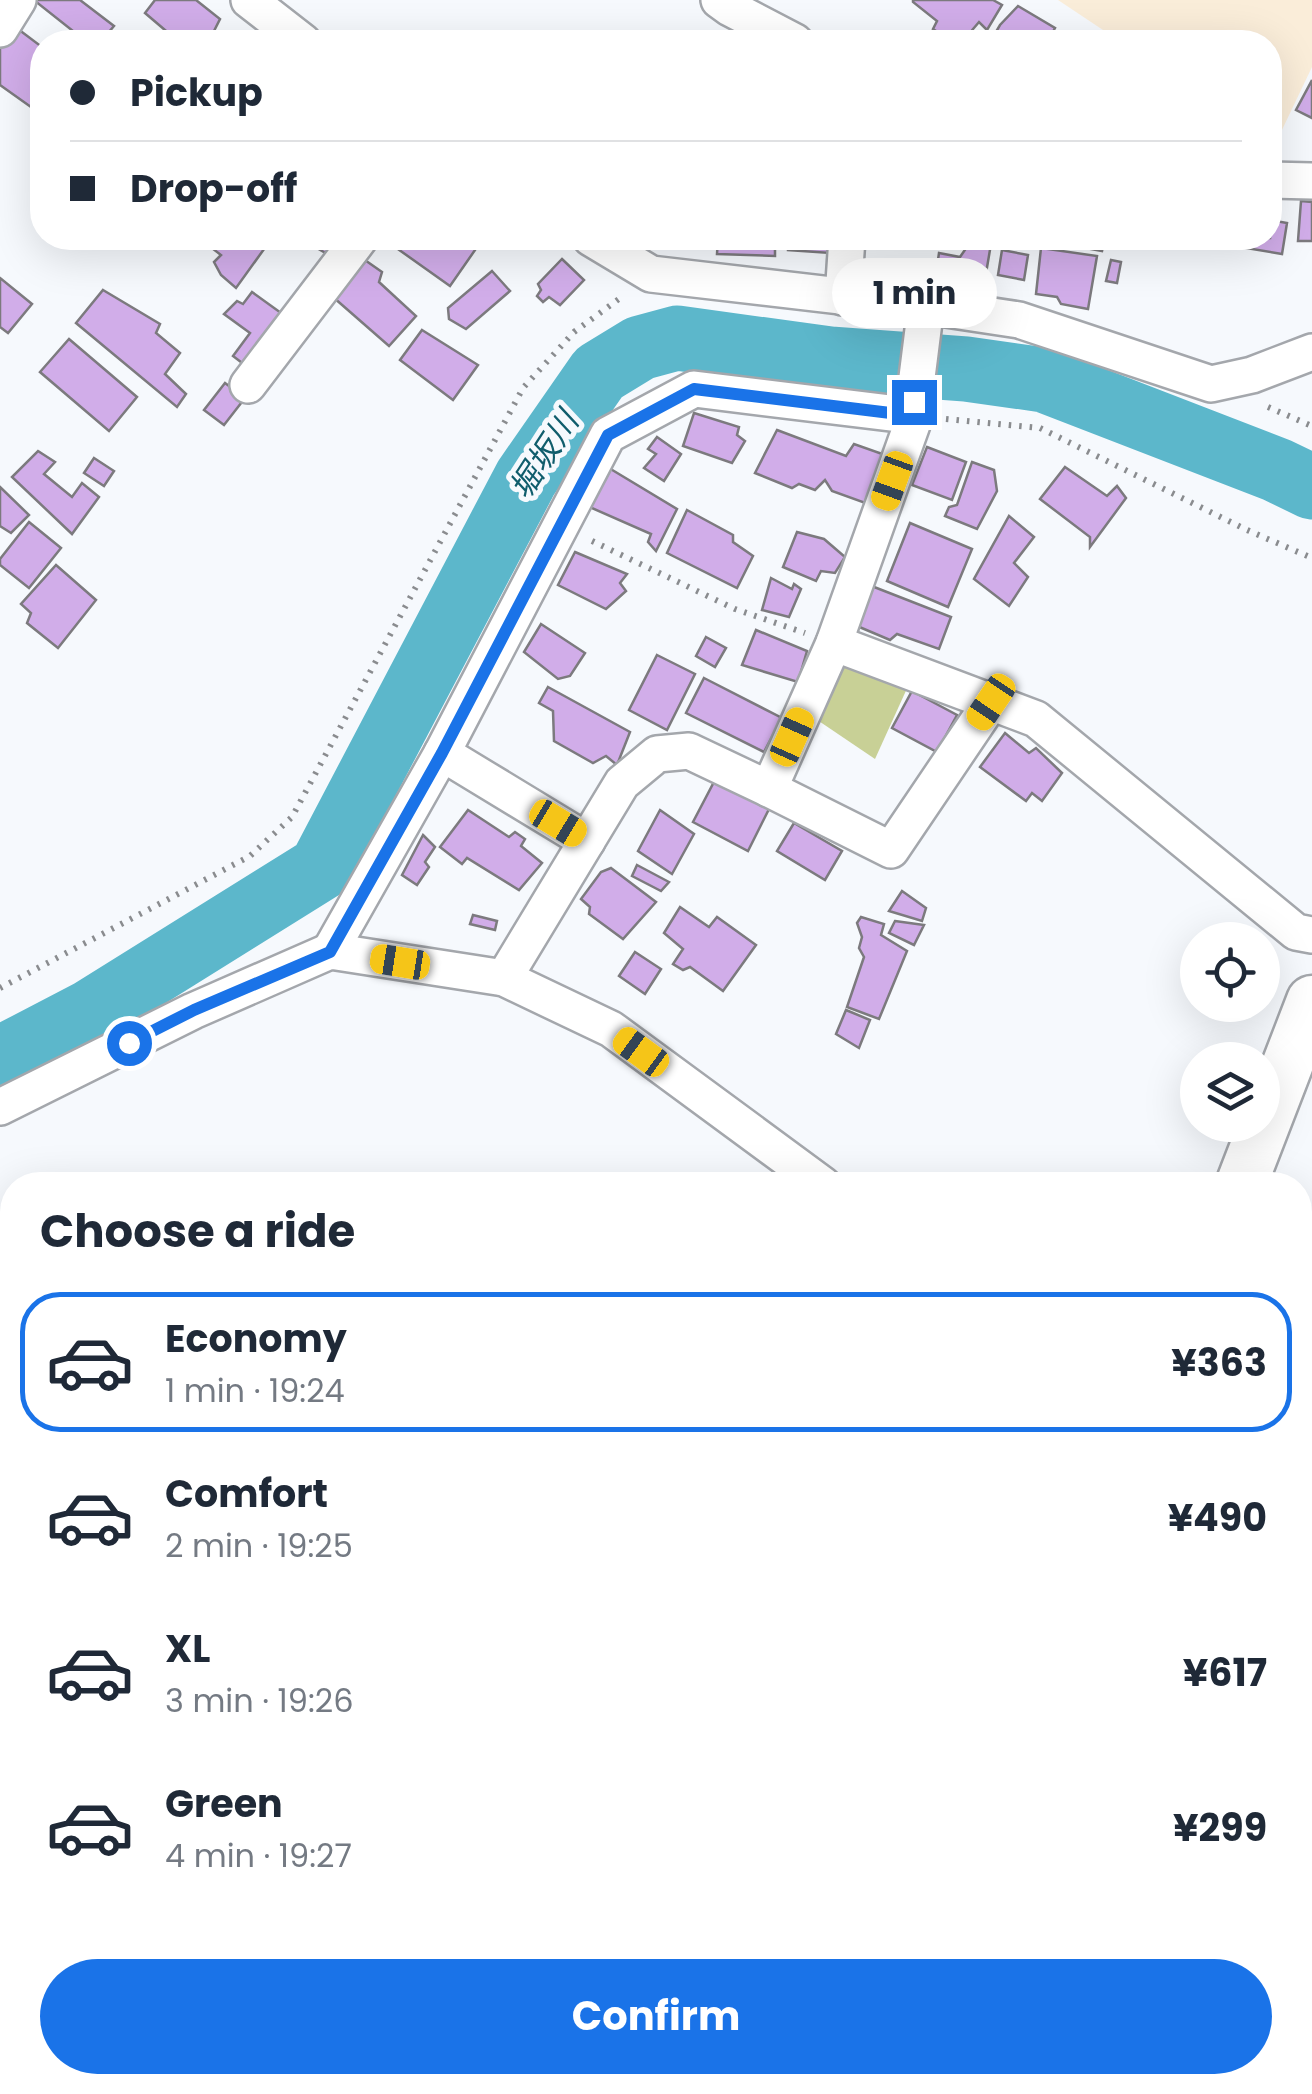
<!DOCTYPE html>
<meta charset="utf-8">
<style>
:root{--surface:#fff;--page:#f2f2f3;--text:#1f2937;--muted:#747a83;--line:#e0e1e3;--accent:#1a73e8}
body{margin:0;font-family:Poppins,"Noto Sans JP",sans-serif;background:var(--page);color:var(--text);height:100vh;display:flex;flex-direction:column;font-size:38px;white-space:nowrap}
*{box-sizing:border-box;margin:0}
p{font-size:32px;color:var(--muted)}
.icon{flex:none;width:55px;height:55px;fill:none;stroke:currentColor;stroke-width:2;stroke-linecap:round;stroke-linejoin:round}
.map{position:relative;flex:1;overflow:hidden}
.side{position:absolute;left:0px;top:1172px;width:1312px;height:922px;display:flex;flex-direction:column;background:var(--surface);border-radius:40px 40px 0 0;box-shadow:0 10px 40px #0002}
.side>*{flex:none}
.banner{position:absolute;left:30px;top:30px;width:1252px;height:220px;border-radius:40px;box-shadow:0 10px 40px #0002;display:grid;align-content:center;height:220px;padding:0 40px;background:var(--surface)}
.buttons{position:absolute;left:1180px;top:922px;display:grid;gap:20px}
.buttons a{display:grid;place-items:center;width:100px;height:100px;border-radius:50%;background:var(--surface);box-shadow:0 10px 40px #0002;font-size:50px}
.end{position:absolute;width:45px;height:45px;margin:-22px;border:12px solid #1a73e8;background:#fff;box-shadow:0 0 0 5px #fff}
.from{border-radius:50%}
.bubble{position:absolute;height:70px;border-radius:35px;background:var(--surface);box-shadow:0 10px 40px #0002;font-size:32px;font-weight:700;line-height:70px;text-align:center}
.car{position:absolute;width:30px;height:60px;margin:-30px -15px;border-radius:12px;box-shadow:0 0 8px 2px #0007;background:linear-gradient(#f5c518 24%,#345 0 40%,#f5c518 0 76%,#345 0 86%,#f5c518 0)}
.banner b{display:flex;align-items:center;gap:35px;height:95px;font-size:38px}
.banner b+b{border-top:2px solid var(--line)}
.banner i{width:25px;height:25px;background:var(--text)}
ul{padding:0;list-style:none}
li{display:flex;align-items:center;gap:30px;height:140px;margin:0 20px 15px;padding:0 20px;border:5px solid transparent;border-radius:40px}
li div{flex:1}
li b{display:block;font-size:38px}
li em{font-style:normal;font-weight:700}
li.current{border-color:var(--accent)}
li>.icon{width:90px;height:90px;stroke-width:1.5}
h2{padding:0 40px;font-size:45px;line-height:120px}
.cta{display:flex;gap:20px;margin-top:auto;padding:20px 40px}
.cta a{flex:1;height:115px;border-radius:60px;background:var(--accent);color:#fff;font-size:40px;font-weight:700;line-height:115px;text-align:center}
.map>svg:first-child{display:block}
.education{fill:#faedd9}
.green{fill:#c8d096}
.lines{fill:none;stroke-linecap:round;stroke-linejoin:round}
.river{stroke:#5cb7cb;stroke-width:65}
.building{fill:#d1ade9;stroke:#7c7a7e;stroke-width:2.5}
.street-casing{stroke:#a4a7ac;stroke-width:40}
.secondary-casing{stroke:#a4a7ac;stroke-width:55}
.path{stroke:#8a8c8f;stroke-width:6;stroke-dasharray:2.5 8;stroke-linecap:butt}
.street{stroke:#fff;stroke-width:35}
.secondary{stroke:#fff;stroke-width:50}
.route{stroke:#1a73e8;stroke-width:12}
.labels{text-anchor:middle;stroke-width:10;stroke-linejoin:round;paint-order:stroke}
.water-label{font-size:32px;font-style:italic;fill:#105d6c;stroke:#f6f9fd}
</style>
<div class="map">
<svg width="1312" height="2094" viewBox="0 0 1312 2094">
<rect width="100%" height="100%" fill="#f6f9fd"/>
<path class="education" d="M1058,0H1312V67L1270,155V42H1121Z"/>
<path class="green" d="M834,643L914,673L875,759L804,711Z"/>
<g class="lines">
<path class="river" d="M0,1059L90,1012L321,868L526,478L599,373L640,348L677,338L830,359L966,369L1044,380L1277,470L1312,487"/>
</g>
<g class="building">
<path d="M36,0H80L114,26L103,39L106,42H75L69,38L73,31L35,1Z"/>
<path d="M155,0H196L220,19L214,31L225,42H179L145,13Z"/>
<path d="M913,0H993L1002,5L987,30L979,22L962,42H953L933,29L937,21L913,2Z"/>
<path d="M1018,6L1055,28L1047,42H990L1000,25Z"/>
<path d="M14,26L42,47V106L38,112L0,85V46Z"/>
<path d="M1312,80V118L1296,110Z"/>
<path d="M1301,201L1312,202V241H1298Z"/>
<path d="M1270,220L1287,223L1282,254L1246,248L1247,238H1270Z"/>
<path d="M199,238H272L236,288L221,275L214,262L221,255Z"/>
<path d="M322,238H351L336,259L315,247Z"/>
<path d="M391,238H478L482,240L450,286L388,242Z"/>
<path d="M718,238H775V256L717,254Z"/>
<path d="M788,238H831L830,253L788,250Z"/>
<path d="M941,238H992L983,291L935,280L939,253L960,257L967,247Z"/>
<path d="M1081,238H1105L1102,251L1080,247Z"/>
<path d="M1041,248L1097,256L1088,309L1061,304L1057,297L1036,294Z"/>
<path d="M1002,250L1028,255L1024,280L998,275Z"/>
<path d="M362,258L382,272L379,282L416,316L389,346L333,297Z"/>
<path d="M562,259L584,280L560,305L549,297L543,302L537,296L541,290L538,284Z"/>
<path d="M1111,260L1121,262L1117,283L1106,281Z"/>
<path d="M492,271L510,291L466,329L449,319L448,308Z"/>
<path d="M0,278L32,304L8,333L0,327Z"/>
<path d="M103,290L160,324L156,333L180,353L165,374L186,394L177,407L76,323Z"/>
<path d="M252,292L288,318L250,369L233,356L250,333L224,314L237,301L243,304Z"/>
<path d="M422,330L478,365L453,400L400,360Z"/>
<path d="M69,339L137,397L109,431L40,372Z"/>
<path d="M225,383L245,398L224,425L204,410Z"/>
<path d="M694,413L739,427L737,435L745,441L732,463L683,446Z"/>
<path d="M777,430L846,456L854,444L888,456L868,504L832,491L825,480L815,490L799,484L792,488L755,473Z"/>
<path d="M657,437L681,454L664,481L644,468L656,454L648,449Z"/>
<path d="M927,447L966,462L952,500L912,485Z"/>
<path d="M38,451L55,462L44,474L72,497L82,483L99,497L72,534L12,477Z"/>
<path d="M94,458L114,471L104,486L84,473Z"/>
<path d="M972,462L994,470L997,491L977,529L945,516L949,507L957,505Z"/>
<path d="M604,465L677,509L656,551L648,542L651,534L585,505Z"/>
<path d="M1065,467L1107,496L1117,486L1126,498L1090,547V537L1040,499Z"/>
<path d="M0,487L29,515L11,533L0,526Z"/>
<path d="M687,510L733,535V542L753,556L737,588L667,553Z"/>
<path d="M1009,516L1034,537L1014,563L1028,577L1009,606L974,579Z"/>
<path d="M29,522L61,548L29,588L0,565V559Z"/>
<path d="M910,523L972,549L948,607L887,581Z"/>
<path d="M797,532L824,539L845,557L835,573L821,571L816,581L783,567Z"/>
<path d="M575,552L627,574L620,583L626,591L606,609L558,585Z"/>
<path d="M56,565L96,600L58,648L27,623L31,613L21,604Z"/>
<path d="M771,578L792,589L794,584L801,589L789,617L762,610Z"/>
<path d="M869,585L951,617L939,649L897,634L890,640L850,623Z"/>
<path d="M541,624L585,653L570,676L558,679L524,652Z"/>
<path d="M756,630L807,651L798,682L742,665Z"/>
<path d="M706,637L726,648L715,667L696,656Z"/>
<path d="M657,655L695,674L667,730L629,710Z"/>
<path d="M704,678L782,718L764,752L686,713Z"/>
<path d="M548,687L630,732L617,765L606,756L593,763L554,741L553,711L539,703Z"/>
<path d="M912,691L957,715L937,752L892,728Z"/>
<path d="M1005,733L1029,753L1036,748L1062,773L1042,801L1032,793L1026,801L980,767Z"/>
<path d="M715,780L769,809L748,851L693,822Z"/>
<path d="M468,810L509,837L515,832L525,839L521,846L542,863L519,890L467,858L462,864L440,847Z"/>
<path d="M660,810L694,834L672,874L638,851Z"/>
<path d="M794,823L842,851L825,880L777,851Z"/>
<path d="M423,835L435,847L425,862L429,867L417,885L402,875Z"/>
<path d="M637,865L669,882L661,891L632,876Z"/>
<path d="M611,868L656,902L623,939L589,914L590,907L581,899L601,872Z"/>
<path d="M902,891L926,908L922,921L889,911Z"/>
<path d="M680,907L709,927L717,917L756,945L723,991L690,967L683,970L673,964L683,949L664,933Z"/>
<path d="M473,915L497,921L495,930L470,924Z"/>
<path d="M861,917L884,924L881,935L907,951L879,1019L847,1007L864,957L859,948L862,937L857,923Z"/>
<path d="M895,921L924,925L914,945L889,933Z"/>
<path d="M635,952L661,969L645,994L619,976Z"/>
<path d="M846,1010L870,1020L859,1048L836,1034Z"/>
</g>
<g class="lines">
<g class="street-casing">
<g id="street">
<path d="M249,0L303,42"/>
<path d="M719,0L730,8L795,42"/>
<path d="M0,29L18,0"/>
<path d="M1270,180L1312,181"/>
<path d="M591,238L651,274L926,306L1019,320L1211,384L1252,375L1312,352"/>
<path d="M843,297L847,238"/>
<path d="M248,385L360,238"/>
<path d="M834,643L1036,719L1296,932L1312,935"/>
<path d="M442,753L587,841"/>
<path d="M769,789L891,850L991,702"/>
<path d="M330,951L442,753L608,435L694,389L915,416"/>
<path d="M504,978L622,783L657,754L689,751L769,789L834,643L915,416L914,401L926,306"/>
<path d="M0,1107L193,1011L330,951L504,978L611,1029L823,1185"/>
<path d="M0,1254L12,1263"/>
<path d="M1300,1310L1312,1312"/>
<path d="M0,1918L12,1927"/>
<path d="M231,2082L248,2094"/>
</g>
</g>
<g class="secondary-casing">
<g id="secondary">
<path d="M1241,1185L1312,1001"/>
<path d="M989,2094L993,2082"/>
</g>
</g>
<g class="path">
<path d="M1268,407L1312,426"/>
<path d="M946,419L1040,428L1247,530L1312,558"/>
<path d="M592,541L735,609L805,633"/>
<path d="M0,988L250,856L292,817L523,388L574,332L623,296"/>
</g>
<use href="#street" class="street"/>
<use href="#secondary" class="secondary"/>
</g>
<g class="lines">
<path class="route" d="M129,1043L194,1010L330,952L442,753L608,435L694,389L915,416L914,402"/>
</g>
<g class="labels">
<g class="water-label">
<text transform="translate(544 455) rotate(-57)" y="11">堀坂川</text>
</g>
</g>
</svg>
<div class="buttons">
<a><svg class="icon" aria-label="locate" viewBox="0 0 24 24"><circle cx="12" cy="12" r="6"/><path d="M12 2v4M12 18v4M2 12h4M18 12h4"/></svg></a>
<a><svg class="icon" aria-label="layers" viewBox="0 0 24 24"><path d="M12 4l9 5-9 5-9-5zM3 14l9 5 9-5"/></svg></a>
</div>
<i class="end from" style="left:129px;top:1043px"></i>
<i class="end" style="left:914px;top:402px"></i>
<div class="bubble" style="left:832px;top:258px;width:165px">1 min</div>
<i class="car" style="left:892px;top:481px;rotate:200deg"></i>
<i class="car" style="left:991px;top:702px;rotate:214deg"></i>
<i class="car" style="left:792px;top:737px;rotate:24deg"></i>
<i class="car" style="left:558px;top:823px;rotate:121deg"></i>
<i class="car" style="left:400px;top:962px;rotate:279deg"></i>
<i class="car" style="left:641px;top:1052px;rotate:306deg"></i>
<div class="banner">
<b><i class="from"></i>Pickup</b>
<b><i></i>Drop-off</b>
</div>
<section class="side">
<h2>Choose a ride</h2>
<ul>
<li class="current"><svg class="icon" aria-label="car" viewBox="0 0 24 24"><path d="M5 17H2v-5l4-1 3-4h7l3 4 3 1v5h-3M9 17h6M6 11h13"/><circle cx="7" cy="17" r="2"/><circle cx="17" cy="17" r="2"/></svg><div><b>Economy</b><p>1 min · 19:24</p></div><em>¥363</em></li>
<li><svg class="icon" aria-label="car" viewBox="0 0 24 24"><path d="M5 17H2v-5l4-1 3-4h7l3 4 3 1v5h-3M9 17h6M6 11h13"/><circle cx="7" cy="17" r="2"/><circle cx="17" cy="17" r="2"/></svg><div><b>Comfort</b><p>2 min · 19:25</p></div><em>¥490</em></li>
<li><svg class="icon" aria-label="car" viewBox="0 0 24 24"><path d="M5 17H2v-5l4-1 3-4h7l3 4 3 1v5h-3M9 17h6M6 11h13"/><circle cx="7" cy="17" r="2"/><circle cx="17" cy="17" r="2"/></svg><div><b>XL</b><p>3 min · 19:26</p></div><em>¥617</em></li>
<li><svg class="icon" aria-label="car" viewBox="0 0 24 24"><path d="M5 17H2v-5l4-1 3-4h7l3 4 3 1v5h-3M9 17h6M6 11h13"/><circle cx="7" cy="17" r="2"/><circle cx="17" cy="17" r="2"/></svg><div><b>Green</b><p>4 min · 19:27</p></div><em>¥299</em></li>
</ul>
<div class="cta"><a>Confirm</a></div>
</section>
</div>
